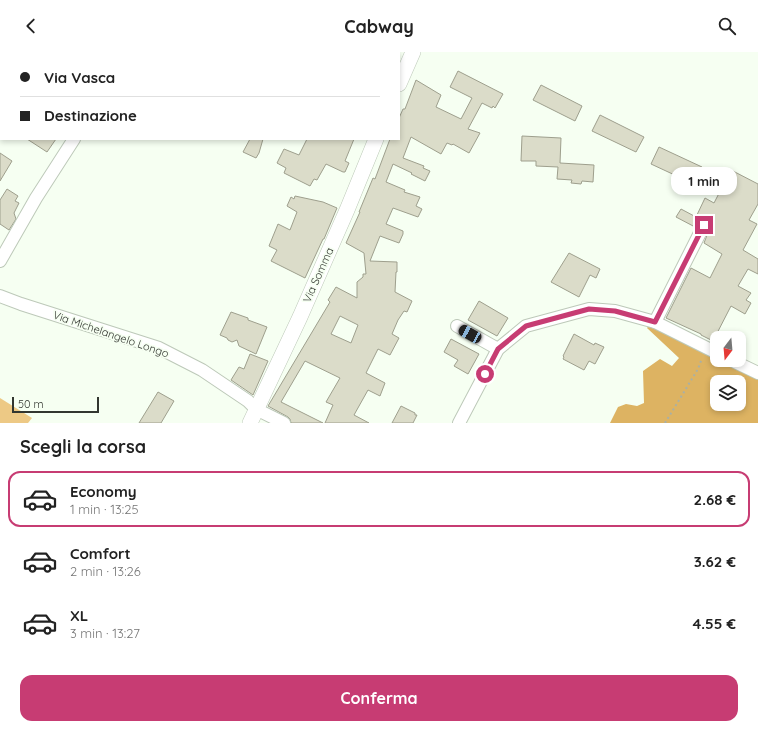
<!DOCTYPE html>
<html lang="it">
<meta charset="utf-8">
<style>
:root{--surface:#fff;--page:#f2f2f2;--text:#222;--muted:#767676;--line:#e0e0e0;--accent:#c73c73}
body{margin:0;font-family:Quicksand,sans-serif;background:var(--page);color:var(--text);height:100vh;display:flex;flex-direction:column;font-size:15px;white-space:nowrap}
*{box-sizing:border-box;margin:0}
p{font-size:13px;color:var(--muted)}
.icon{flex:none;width:22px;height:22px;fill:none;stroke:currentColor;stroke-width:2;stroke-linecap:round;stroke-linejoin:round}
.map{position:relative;height:371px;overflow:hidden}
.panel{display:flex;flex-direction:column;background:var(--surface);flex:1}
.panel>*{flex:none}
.banner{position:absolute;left:0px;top:0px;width:400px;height:88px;box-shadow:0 2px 6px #0003;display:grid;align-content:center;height:88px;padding:0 20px;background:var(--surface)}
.needle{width:26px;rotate:196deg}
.tools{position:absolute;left:710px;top:279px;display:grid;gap:8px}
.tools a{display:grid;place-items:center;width:36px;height:36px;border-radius:8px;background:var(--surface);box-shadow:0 2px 6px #0003;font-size:20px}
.scale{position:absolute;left:12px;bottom:10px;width:87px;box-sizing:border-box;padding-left:4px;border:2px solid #323630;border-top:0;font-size:11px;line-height:14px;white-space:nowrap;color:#323630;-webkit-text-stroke:3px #f6fff2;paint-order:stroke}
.end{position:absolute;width:18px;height:18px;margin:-9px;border:5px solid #c73c73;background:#fff;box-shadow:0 0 0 2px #fff}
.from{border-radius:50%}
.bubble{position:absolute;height:28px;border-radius:12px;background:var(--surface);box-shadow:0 2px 6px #0003;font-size:13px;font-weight:700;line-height:28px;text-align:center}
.car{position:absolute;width:12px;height:24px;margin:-12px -6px;border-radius:5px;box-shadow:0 0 3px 1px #0007;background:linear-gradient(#222 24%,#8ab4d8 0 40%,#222 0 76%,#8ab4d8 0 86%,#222 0)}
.banner b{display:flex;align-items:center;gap:14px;height:38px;font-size:15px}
.banner b+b{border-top:1px solid var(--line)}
.banner i{width:10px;height:10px;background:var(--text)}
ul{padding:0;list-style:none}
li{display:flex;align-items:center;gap:12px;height:56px;margin:0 8px 6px;padding:0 12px;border:2px solid transparent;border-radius:12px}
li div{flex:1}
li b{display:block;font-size:15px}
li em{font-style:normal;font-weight:700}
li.active{border-color:var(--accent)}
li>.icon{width:36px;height:36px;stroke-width:1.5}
h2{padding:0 20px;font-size:18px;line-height:48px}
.cta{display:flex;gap:8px;margin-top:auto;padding:8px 20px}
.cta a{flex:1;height:46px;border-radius:12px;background:var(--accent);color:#fff;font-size:16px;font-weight:700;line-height:46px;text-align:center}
header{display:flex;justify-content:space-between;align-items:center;height:52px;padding:0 20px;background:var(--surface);font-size:18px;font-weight:700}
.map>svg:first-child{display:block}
.green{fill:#edc985}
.forest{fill:#ddb362;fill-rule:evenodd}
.water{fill:#5bd8d2;stroke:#4fa7a1}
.building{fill:#dbdcc9;stroke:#9e9f8d;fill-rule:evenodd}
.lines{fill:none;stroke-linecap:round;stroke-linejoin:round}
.minor-casing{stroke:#bdc9b9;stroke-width:14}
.tertiary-casing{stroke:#bdc9b9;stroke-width:16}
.path{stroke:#a9b0a6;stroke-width:2;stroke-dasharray:2 3;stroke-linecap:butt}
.minor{stroke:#fff;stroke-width:12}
.tertiary{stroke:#fff;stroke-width:15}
.route{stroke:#c73c73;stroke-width:5}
.labels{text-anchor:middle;stroke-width:3.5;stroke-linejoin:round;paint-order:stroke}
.street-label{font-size:11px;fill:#323630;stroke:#f6fff2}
</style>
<header><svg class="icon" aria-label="back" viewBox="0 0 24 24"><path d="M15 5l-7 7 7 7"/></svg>Cabway<svg class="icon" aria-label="search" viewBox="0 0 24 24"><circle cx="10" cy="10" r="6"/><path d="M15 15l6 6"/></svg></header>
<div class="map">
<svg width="758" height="371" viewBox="0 0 758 371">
<rect width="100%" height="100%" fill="#f6fff2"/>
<path class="green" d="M0,346L32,366L28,371H0Z"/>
<path class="forest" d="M651,271L717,303V308H725L758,328V371H610L618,355L626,352L637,354L644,351L643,319L660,307L672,314L679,306L647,276ZM717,330H739V352H717Z"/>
<path class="water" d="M711,116L719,120L711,136L702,132Z"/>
<g class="building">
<path d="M458,19L503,42L495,56L493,54L492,56L482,51L468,77L480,81L469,101L453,92L452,93L447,91L441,102L411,85L403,106L424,114L423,116L430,119L425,129L411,122L412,121L393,112L386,130L405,138L404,140L420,145L416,154L422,157L418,165L393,156L386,172L403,179V182L399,191L380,184L370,209L397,210V220H396L395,240L412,249L407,260L404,259L398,268L392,282L399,286L390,303L378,297L366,321L385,331L380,344L368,338L354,363L369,371H325L333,353L326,350L340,326L305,309L281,350L323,371H291L290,367L288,365L268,354L330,250L328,248L336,235L357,246V230L363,225V222H366L364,201L346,191L360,160H359L373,126L375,127L390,87H399V66L403,57H405L416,28L441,43L436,55L461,67L472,46L450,35ZM340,264L358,273L351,291L331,282Z"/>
<path d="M541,33L582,54L575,69L533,48Z"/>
<path d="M600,63L644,85L636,100L592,79Z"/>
<path d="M522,84L561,86L560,111L594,113L593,130L582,129L581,132L571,131L572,128L557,127L558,115L536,114V109H521Z"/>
<path d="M27,87H56L47,100Z"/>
<path d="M250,87H263L259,101L256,106L243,100Z"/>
<path d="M307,87H354L345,109L349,111L345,120H343L326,112L317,128L314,127L310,134L284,121L286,116L277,111L284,97L299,103Z"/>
<path d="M659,95L702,115L694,132L651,112Z"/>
<path d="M0,101L12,109L0,129Z"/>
<path d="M731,118L758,132V152L749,168L757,172L743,198L758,207V222L748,217L738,234L751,241L746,248L751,251L745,262L731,254L713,289L701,283V282L666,266L691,216L710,226L722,202L704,191L711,173L708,167L704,166L700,167L695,175L676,165L681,157L696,165L705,146L714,151Z"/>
<path d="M7,137L18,144L15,149L19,151L14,161L16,167L9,178L0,172V148Z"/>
<path d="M295,144L323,150L337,156L324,187H323L305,226L271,209L277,198L269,194L278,172L290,178L297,160L287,154L291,145L294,147Z"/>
<path d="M569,201L600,217L596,226L590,223L579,245L551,230Z"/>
<path d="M479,249L508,266L497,284L468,268Z"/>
<path d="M231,260L248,266V268L267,275L256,302L239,294L237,288L232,290L228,288L227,286L220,283Z"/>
<path d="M574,282L594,293L595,291L604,295L595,312L589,309L584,318L563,307L564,305L563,304Z"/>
<path d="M451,287L479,302L468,322L454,314L458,308L444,300Z"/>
<path d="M250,302L268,309L253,343L231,328L239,315L244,317Z"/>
<path d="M158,340L174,349L161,371H139Z"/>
<path d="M401,354L415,361V363H417L413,371H392Z"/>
</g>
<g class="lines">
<g class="minor-casing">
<g id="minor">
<path d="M129,1L130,0"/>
<path d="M0,209L36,146L74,87"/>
<path d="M0,244L21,252L159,296L202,318L248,349L256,357L284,371"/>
<path d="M655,270L704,173"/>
<path d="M457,274L498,297"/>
<path d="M731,308L758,321"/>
<path d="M459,371L498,297L526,274L589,257L615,259L655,270L717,301"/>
</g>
</g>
<g class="tertiary-casing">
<g id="tertiary">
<path d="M399,32L413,0"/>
<path d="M250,371L300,265L347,158L376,87"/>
</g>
</g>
<path class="path" d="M665,371L698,317L702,306"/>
<use href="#minor" class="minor"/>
<use href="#tertiary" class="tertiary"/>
</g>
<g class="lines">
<path class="route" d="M485,322L498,297L526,274L589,257L615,259L655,270L704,173"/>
</g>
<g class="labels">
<g class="street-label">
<text transform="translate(318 223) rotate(-66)" y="4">Via Somma</text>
<text transform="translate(111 282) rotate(19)" y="4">Via Michelangelo Longo</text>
</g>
</g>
</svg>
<div class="tools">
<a><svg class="needle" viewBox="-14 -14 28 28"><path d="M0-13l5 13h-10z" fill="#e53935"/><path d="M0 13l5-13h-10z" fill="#767676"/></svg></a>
<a><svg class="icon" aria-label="layers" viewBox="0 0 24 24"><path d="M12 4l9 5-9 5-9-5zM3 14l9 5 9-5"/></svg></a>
</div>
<div class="scale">50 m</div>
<i class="end from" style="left:485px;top:322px"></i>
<i class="end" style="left:704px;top:173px"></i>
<div class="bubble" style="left:671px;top:115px;width:66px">1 min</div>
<i class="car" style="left:470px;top:282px;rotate:299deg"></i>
<div class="banner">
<b><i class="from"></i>Via Vasca</b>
<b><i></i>Destinazione</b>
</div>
</div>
<section class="panel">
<h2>Scegli la corsa</h2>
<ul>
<li class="active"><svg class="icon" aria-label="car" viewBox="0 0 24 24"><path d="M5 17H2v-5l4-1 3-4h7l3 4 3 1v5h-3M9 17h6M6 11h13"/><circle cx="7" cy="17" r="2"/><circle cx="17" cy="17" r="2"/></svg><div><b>Economy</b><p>1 min · 13:25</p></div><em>2.68 €</em></li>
<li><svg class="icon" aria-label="car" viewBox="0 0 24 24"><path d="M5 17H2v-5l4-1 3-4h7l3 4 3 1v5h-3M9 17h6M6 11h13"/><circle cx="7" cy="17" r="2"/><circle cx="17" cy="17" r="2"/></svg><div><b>Comfort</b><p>2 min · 13:26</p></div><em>3.62 €</em></li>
<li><svg class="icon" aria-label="car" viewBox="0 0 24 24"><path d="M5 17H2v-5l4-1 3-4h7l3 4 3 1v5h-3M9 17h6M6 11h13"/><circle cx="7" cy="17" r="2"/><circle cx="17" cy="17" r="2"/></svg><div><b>XL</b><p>3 min · 13:27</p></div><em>4.55 €</em></li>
</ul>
<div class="cta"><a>Conferma</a></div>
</section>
